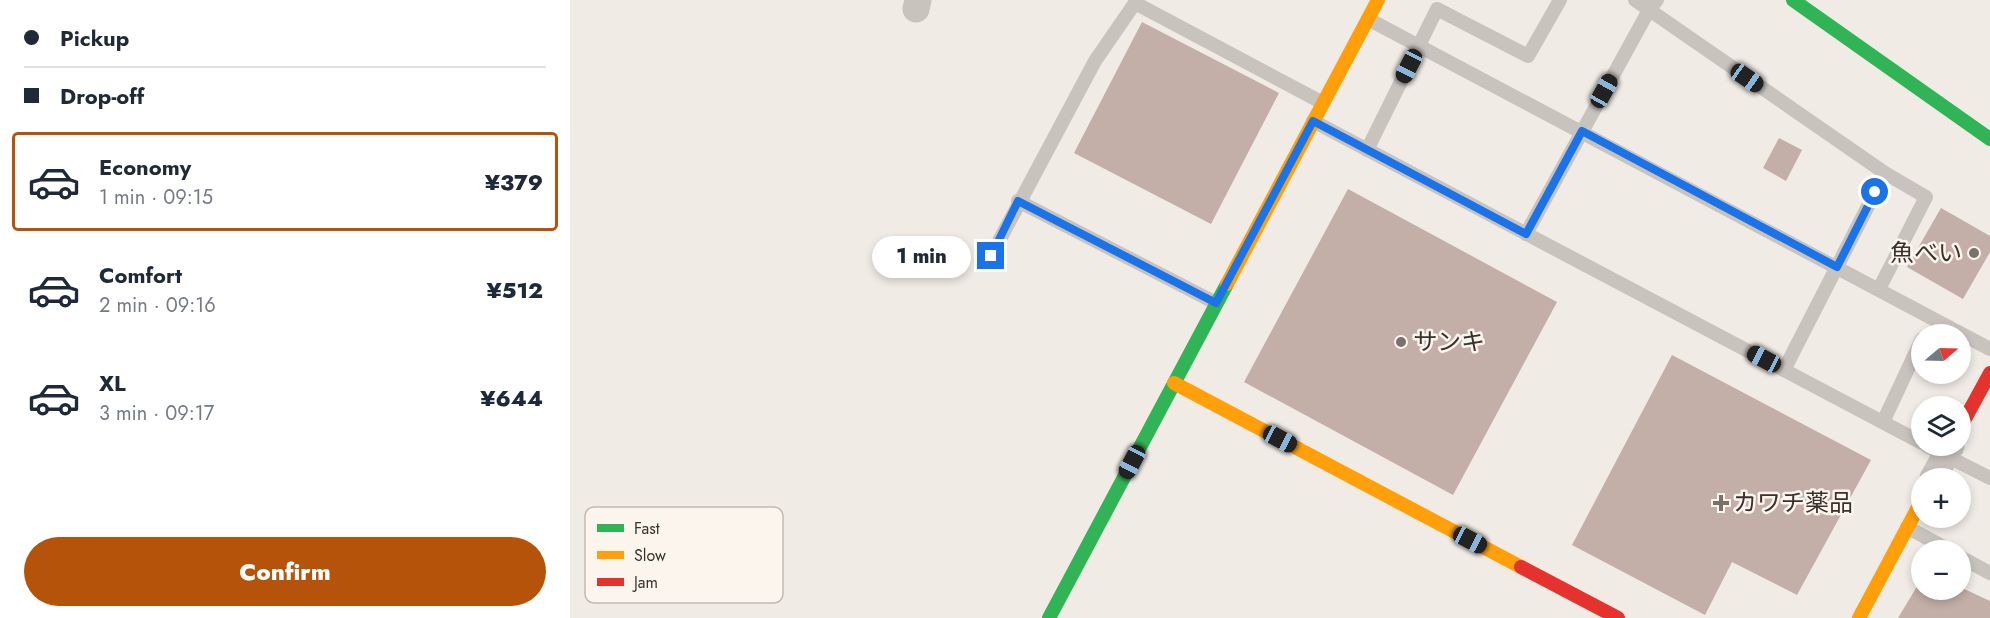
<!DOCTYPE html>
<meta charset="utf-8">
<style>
:root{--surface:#fff;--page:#f2f2f3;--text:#1f2937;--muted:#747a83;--line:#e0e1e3;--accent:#b45309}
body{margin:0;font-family:Jost,"Noto Sans JP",sans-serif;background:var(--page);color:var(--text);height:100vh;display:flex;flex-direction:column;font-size:22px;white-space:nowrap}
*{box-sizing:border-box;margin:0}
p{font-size:20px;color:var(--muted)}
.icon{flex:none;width:33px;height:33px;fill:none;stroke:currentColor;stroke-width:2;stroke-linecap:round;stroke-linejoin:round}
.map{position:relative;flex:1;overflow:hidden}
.sheet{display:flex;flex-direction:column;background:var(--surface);width:570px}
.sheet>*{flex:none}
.top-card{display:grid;align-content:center;height:132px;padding:0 24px;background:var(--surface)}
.needle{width:39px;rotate:71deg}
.fabs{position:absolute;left:1341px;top:324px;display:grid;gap:12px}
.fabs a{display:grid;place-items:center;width:60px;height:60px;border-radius:50%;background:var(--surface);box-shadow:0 3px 9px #0003;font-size:30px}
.end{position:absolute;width:27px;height:27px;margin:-14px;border:8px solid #1a73e8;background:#fff;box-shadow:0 0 0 3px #fff}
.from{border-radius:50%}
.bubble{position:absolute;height:42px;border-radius:21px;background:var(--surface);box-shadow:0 3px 9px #0003;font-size:20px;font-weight:800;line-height:42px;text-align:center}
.car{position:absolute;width:18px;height:36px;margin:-18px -9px;border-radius:8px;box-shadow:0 0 4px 2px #0007;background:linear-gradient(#222 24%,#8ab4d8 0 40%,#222 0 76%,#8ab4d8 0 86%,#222 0)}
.top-card b{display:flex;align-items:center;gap:21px;height:57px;font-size:22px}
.top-card b+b{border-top:2px solid var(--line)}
.top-card i{width:15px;height:15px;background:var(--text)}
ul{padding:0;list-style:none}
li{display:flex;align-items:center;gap:18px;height:99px;margin:0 12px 9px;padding:0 12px;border:3px solid transparent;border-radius:6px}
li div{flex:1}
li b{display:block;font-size:22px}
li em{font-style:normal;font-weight:800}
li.on{border-color:var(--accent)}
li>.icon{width:54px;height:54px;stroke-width:1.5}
.cta{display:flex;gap:12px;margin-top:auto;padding:12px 24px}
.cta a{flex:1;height:69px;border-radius:36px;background:var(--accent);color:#fff;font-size:24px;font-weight:800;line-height:69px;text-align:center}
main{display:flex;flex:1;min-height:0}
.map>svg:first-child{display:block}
.building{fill:#c3afa7}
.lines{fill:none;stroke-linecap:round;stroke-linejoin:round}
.lane{stroke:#c9c3be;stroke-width:14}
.street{stroke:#c9c3be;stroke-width:27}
.fast{stroke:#30b455;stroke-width:14}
.slow{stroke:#ff9f0a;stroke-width:14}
.jam{stroke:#e5322d;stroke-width:14}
.route{stroke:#1a73e8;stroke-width:8}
.poi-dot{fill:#7a716c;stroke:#fbf5ee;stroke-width:2}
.labels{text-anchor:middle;stroke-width:5;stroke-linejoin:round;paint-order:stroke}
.poi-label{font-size:24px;fill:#3b302b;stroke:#fbf5ee;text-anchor:start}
.key{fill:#fbf5ee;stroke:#c1bab4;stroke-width:1.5}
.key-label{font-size:16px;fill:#3b302b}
</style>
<main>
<section class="sheet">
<div class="top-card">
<b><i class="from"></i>Pickup</b>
<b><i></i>Drop-off</b>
</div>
<ul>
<li class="on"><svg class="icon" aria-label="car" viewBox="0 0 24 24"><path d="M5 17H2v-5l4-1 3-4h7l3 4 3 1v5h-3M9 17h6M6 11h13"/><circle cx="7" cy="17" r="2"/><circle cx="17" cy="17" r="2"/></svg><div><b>Economy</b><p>1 min · 09:15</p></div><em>¥379</em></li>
<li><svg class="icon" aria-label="car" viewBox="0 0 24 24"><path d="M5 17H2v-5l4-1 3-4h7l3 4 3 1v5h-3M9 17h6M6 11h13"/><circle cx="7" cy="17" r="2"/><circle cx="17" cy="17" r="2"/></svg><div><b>Comfort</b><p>2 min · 09:16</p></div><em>¥512</em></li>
<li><svg class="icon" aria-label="car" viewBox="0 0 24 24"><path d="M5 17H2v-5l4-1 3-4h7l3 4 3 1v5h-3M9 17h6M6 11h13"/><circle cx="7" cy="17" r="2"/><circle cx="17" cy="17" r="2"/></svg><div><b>XL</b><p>3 min · 09:17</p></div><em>¥644</em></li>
</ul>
<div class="cta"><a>Confirm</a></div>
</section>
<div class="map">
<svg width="1420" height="618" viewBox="0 0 1420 618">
<rect width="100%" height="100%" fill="#f0ebe5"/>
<g class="building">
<path d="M572,22L709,93L641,224L504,153Z"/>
<path d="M1209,138L1232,150L1216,181L1193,168Z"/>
<path d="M778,189L987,302L883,495L674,382Z"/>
<path d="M1371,208L1420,236V252L1393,299L1337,267Z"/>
<path d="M1102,355L1301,460L1227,595L1162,562L1135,615L1002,545Z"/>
<path d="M1352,578V590H1390V587L1420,601V618H1328Z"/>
</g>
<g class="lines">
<g class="lane">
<path d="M1065,0L1315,173L1356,197L1309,289"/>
<path d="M565,3L753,103"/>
<path d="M798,19L1420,349"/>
<path d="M743,121L1352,443"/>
<path d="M797,150L867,9L958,56L990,0"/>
<path d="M448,201L646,303"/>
<path d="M956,234L1079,10L1087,0"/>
<path d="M421,256L525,61L567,0"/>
<path d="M1214,370L1315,173"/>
<path d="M1313,422L1352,339"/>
<path d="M1357,446L1420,478"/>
<path d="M1337,527L1379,550"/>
<path d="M1390,557L1420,573"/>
</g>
<g class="street">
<path d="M346,9L348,0"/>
<path d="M1363,478L1381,446"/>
</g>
<g class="fast">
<path d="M1223,0L1420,139"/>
<path d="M479,618L657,284"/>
</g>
<g class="slow">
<path d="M657,284L808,0"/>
<path d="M604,383L951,567"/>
<path d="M1289,618L1352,500"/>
</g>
<g class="jam">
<path d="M1390,428L1420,373"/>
<path d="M951,567L1048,618"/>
</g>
</g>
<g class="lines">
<path class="route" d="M421,256L448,201L646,303L743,121L956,234L1012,131L1267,267L1305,192"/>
</g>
<g class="poi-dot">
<circle cx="1404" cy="253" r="6"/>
<circle cx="831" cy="342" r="6"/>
<path d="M1148 494h6v6h6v6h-6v6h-6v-6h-6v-6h6z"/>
</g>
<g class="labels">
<g class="poi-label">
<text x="1392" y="261" text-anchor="end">魚べい</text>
<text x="843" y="350">サンキ</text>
<text x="1163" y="511">カワチ薬品</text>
</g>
</g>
<rect x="15" y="507" width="198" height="96" rx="9" class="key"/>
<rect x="27" y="524" width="27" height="8" fill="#30b455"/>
<rect x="27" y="551" width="27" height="8" fill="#ff9f0a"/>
<rect x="27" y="578" width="27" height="8" fill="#e5322d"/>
<g class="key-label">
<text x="64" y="534">Fast</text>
<text x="64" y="561">Slow</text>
<text x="64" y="588">Jam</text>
</g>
</svg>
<div class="fabs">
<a><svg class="needle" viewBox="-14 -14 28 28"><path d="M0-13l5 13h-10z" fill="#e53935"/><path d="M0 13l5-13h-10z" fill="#747a83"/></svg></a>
<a><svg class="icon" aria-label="layers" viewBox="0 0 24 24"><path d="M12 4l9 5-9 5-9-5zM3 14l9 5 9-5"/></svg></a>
<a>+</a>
<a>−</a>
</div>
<i class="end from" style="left:1305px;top:192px"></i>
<i class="end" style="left:421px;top:256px"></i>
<div class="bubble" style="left:302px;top:236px;width:99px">1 min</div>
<i class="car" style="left:839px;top:66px;rotate:207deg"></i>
<i class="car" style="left:1177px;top:78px;rotate:125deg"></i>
<i class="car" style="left:1034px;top:91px;rotate:29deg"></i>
<i class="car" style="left:1194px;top:359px;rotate:298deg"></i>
<i class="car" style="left:710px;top:439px;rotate:118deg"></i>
<i class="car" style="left:562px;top:462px;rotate:208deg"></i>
<i class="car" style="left:900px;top:540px;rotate:118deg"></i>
</div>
</main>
